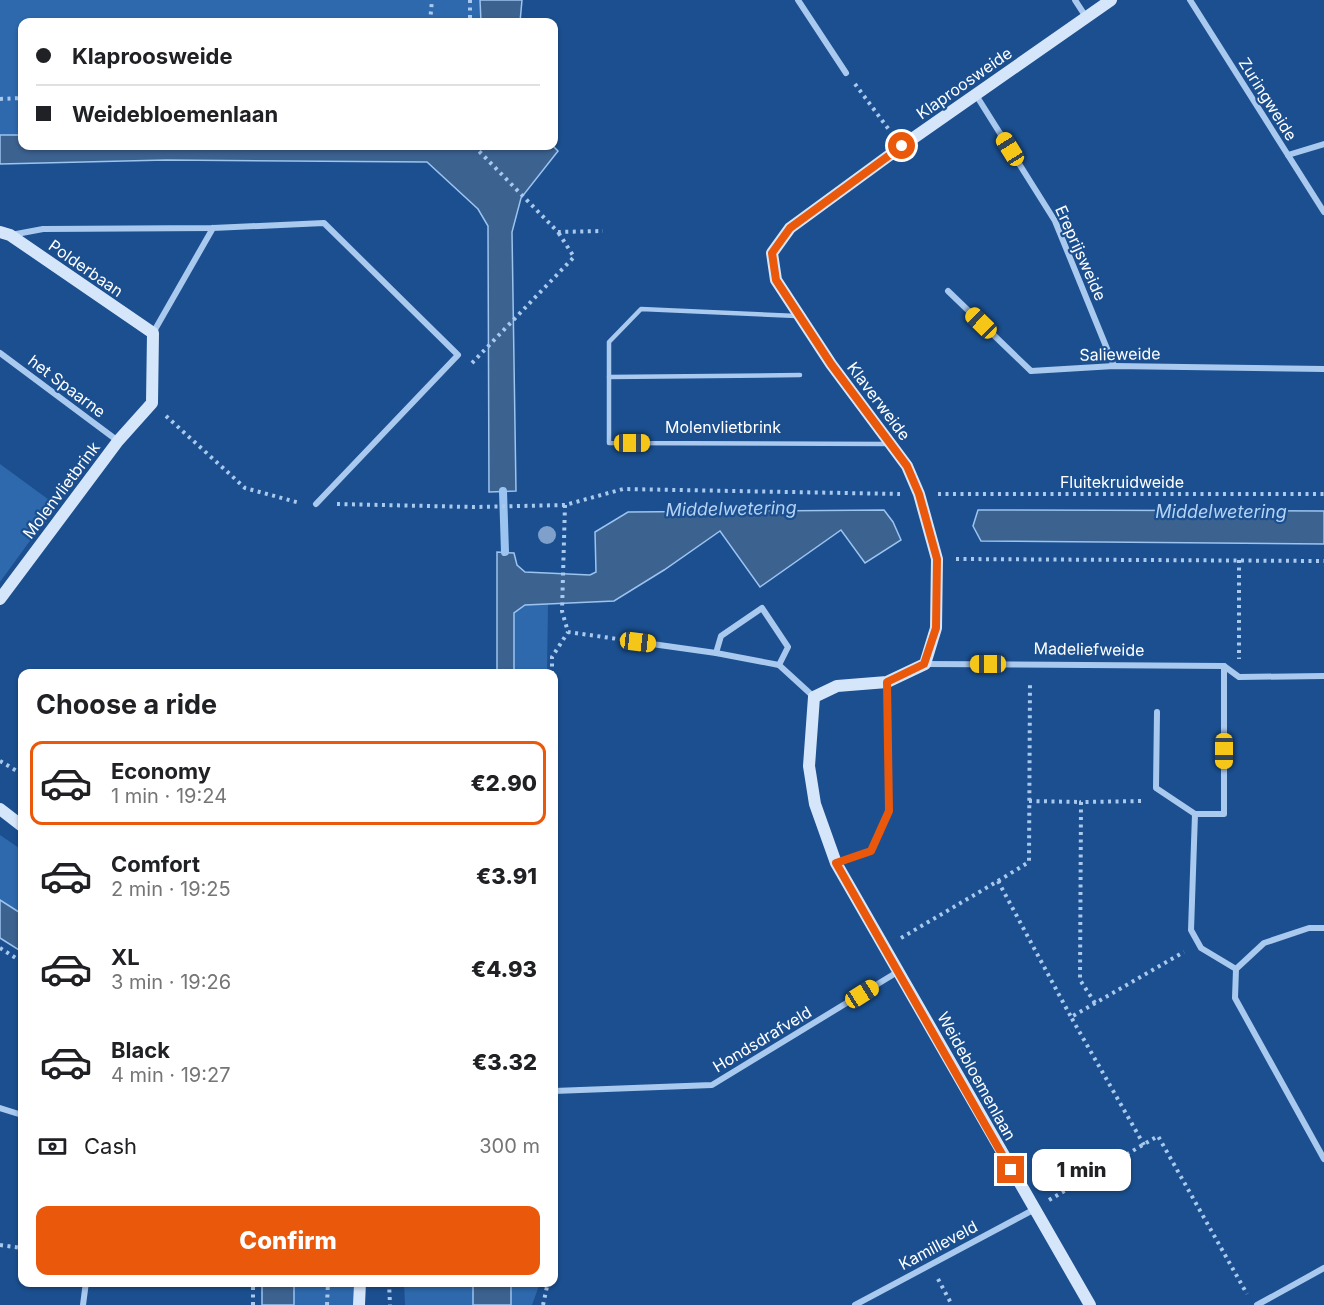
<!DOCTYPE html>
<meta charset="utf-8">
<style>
:root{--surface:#fff;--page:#f6f6f6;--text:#202124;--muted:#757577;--line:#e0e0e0;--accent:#ea580c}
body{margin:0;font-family:Inter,sans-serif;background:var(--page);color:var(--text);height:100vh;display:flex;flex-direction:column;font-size:22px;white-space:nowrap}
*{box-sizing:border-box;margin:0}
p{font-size:20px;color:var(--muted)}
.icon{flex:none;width:33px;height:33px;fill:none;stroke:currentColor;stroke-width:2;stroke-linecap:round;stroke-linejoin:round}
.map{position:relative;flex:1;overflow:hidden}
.sheet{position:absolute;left:18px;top:669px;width:540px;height:618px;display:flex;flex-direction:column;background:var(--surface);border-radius:12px;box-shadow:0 2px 4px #0004}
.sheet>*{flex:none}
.hud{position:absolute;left:18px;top:18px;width:540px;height:132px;border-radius:12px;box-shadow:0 2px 4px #0004;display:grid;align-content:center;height:132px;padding:0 18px;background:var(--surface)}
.end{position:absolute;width:27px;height:27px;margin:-14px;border:8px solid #ea580c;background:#fff;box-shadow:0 0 0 3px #fff}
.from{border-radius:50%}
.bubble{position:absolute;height:42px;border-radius:12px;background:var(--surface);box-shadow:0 2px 4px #0004;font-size:20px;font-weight:800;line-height:42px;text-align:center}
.car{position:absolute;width:18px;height:36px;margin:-18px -9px;border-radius:8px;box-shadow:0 0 4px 2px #0007;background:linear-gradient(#f5c518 24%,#345 0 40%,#f5c518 0 76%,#345 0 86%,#f5c518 0)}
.hud b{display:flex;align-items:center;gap:21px;height:57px;font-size:22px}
.hud b+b{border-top:2px solid var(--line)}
.hud i{width:15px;height:15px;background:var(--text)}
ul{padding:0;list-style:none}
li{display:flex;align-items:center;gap:18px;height:84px;margin:0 12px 9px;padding:0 6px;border:3px solid transparent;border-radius:12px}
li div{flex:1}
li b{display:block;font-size:22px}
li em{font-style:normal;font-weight:800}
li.current{border-color:var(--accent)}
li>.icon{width:54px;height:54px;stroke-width:1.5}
h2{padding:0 18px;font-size:27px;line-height:72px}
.pay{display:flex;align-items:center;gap:15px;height:66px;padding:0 18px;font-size:22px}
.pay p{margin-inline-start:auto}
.button{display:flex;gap:12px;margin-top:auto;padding:12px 18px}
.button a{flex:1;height:69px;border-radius:12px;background:var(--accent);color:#fff;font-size:24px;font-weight:800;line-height:69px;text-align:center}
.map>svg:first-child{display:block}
.green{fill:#2e69ad}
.water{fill:#3c6290;stroke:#9cc4f0;stroke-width:1.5}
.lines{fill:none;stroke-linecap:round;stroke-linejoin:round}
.stream{stroke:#9cc4f0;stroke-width:8}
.path{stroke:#a9c9ee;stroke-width:4;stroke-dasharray:3 4.5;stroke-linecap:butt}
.lane{stroke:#a9c9ee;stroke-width:4.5}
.street{stroke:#a9c9ee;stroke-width:6}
.secondary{stroke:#d6e6fa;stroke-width:12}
.tree{fill:#7ea0ca}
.route{stroke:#ea580c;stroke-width:8}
.labels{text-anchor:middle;stroke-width:4.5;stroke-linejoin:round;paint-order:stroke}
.street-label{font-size:16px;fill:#fff;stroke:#1b4f8f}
.water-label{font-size:18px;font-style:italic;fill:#b5d3f5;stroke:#1b4f8f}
</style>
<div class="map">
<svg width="1324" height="1305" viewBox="0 0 1324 1305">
<rect width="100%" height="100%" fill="#1b4f8f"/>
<g class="green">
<path d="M0,0H480L481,22H22V135H0Z"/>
<path d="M0,464L56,505L0,582Z"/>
<path d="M548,604L547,673H514V613L525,605Z"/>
<path d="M0,835L22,850V914L0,900Z"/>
<path d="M294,1283H353L354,1305H294Z"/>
<path d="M404,1283H473V1305H405Z"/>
<path d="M511,1283H540L532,1305H511Z"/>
</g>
<g class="water">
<path d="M480,0H522L520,22H481Z"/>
<path d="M0,135H22V146H553L558,151L521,198L512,232L516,491L489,492L488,226L478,209L427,162L166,160L0,164Z"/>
<path d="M884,510L893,522L901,540L865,563L841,530L760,587L720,531L664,570L614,601L525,605L514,613V673H497V552L514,553L517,565L525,572L590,575L596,572L595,532L628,512Z"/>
<path d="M978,510L1324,511V544L981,541L973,526Z"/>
<path d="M0,900L22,914V952L0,938Z"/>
<rect x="262" y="1283" width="32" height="22"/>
<rect x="473" y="1283" width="38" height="22"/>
</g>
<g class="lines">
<path class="stream" d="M503,491L505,552"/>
<g class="path">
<path d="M470,0V22"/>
<path d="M430,22L432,0"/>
<path d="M855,84L890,131"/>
<path d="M0,99L22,98"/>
<path d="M474,146L558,232L603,231"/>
<path d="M472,363L574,257L558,232"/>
<path d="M166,416L245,488L300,503"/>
<path d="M938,494H1324"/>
<path d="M337,504L474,507L565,505L623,489L900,494"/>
<path d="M565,505L562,611L568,632L625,640"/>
<path d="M956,559L1324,561"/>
<path d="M1239,560V659"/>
<path d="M552,674V657L568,632"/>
<path d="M0,761L22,774"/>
<path d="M1029,801L1081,802"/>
<path d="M998,881L1029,862L1030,681"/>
<path d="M901,938L998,881L1071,1017"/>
<path d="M0,948L22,962"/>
<path d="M1095,1003L1080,980L1081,802L1145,801"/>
<path d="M1144,1145L1071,1017L1184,952"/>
<path d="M1049,1200L1158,1136L1247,1294"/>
<path d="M0,1245L22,1248"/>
<path d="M938,1279L952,1305"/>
<path d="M389,1282L390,1305"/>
<path d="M253,1305V1282"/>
<path d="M327,1305L328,1282"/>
<path d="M543,1305L548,1282"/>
</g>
<g class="lane">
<path d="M797,316L641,309L609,342V443L889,444"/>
<path d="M609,377L800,375"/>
<path d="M838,862L871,851L889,811L887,682"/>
</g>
<g class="street">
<path d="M798,0L846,73"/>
<path d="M1075,0L1086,17"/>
<path d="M1190,0L1324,212"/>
<path d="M976,95L1055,221L1114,366"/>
<path d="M1288,155L1324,144"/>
<path d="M11,235L43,229L213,228L324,223L458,355L316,504"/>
<path d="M948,291L1031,371L1114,366L1324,369"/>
<path d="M153,333L213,228"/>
<path d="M0,353L118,441"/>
<path d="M638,642L716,653L779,665L814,697"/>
<path d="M716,653L721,636L762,608L788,647L779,665"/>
<path d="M925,664L1224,666L1239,677L1324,676"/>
<path d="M1157,712L1156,788L1195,814H1224V666"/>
<path d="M1195,814L1191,930L1201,948L1236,969"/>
<path d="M1324,928H1309L1264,943L1236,969L1235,998L1324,1159"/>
<path d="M554,1091L712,1085L899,971"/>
<path d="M0,1108L22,1115"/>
<path d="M83,1305L86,1282"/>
<path d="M855,1305L1033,1210"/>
<path d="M1257,1305L1324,1268"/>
</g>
<g class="secondary">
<path d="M0,232L10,235L153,333L152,403L118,441L0,599"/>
<path d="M0,809L22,826"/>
<path d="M359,1305L360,1282"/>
<path d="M1090,1305L836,863L815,804L809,766L814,697L837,686L887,682L925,664L936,628L937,559L919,494L907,466L831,364L776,280L772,253L790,228L902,146L1111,0"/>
</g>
</g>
<circle class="tree" cx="547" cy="535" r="9"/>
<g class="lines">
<path class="route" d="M902,146L790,228L772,253L776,280L831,364L907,466L919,494L937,559L936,628L924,664L887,682L889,811L871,851L836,863L1011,1170"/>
</g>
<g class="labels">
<g class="street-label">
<text transform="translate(964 83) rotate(-35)" y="6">Klaproosweide</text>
<text transform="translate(1268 99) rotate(58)" y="6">Zuringweide</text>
<text transform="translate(1081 253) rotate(66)" y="6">Ereprijsweide</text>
<text transform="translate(86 268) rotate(35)" y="6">Polderbaan</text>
<text transform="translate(1120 354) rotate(-1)" y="6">Salieweide</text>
<text transform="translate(67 386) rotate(37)" y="6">het Spaarne</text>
<text transform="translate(879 401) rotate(53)" y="6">Klaverweide</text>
<text x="723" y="433">Molenvlietbrink</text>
<text x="1122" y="488">Fluitekruidweide</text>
<text transform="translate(61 490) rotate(-53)" y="6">Molenvlietbrink</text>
<text transform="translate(1089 649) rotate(1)" y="6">Madeliefweide</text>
<text transform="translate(762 1039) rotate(-31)" y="6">Hondsdrafveld</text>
<text transform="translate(977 1076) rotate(61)" y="6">Weidebloemenlaan</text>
<text transform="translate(938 1245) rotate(-28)" y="6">Kamilleveld</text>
</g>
<g class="water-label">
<text transform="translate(731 509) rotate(-1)" y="6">Middelwetering</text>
<text x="1221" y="518">Middelwetering</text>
</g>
</g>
</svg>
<i class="end from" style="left:902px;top:146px"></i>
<i class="end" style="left:1011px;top:1170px"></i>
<div class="bubble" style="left:1032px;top:1149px;width:99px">1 min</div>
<i class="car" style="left:1010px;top:149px;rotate:328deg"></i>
<i class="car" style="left:981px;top:323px;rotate:314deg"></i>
<i class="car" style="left:632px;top:443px;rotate:90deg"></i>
<i class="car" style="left:638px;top:642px;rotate:97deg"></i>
<i class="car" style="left:988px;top:664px;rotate:270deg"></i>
<i class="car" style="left:1224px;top:751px;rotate:180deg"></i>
<i class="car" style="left:862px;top:994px;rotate:58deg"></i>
<div class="hud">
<b><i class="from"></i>Klaproosweide</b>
<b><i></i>Weidebloemenlaan</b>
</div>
<section class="sheet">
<h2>Choose a ride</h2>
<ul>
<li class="current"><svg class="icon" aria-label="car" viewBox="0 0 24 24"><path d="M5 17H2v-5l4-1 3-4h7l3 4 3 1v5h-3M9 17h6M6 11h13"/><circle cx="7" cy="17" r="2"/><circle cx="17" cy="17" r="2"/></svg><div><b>Economy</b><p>1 min · 19:24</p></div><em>€2.90</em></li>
<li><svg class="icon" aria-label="car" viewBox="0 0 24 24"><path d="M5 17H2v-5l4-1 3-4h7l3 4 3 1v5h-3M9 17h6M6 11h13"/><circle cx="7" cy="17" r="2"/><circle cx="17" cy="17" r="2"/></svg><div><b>Comfort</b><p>2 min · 19:25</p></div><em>€3.91</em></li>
<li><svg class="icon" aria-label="car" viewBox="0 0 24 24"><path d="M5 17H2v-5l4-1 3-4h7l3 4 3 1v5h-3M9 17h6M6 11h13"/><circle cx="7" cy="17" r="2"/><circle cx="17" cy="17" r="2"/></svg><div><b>XL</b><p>3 min · 19:26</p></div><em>€4.93</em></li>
<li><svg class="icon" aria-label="car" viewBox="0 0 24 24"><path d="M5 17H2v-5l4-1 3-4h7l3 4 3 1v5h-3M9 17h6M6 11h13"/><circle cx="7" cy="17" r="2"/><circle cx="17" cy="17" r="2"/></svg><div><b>Black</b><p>4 min · 19:27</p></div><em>€3.32</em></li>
</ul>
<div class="pay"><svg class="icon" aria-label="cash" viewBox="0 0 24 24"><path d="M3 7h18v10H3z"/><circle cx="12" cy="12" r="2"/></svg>Cash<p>300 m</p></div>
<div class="button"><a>Confirm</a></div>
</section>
</div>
